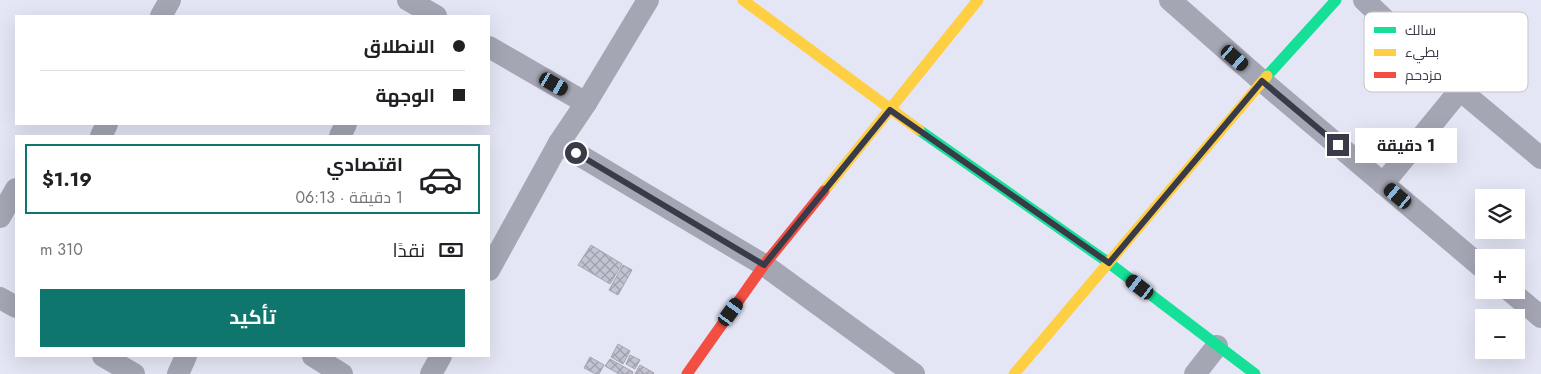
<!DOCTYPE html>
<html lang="ar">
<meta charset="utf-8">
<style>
:root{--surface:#fff;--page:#f2f2f2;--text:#202124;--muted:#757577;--line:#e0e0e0;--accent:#0f766e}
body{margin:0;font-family:Jost,Cairo,sans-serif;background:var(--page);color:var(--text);direction:rtl;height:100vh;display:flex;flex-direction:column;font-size:19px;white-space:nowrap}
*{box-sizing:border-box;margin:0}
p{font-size:16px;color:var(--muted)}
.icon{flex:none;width:28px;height:28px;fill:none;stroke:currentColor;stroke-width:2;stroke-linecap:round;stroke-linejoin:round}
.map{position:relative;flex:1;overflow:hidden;direction:ltr}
.details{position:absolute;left:15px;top:135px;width:475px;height:222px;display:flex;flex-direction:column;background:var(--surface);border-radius:0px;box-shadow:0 5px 20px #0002;direction:rtl}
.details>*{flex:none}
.top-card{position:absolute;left:15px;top:15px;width:475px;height:110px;border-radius:0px;box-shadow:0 5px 20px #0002;direction:rtl;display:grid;align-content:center;height:110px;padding:0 25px;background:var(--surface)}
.buttons{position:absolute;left:1475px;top:189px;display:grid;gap:10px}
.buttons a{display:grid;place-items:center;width:50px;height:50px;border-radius:0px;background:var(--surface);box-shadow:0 5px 20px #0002;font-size:25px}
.end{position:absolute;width:22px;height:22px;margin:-11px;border:6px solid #393b49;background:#fff;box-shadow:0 0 0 2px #fff}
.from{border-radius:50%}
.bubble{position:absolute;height:35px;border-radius:0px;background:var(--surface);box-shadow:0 5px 20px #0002;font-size:16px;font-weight:700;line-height:35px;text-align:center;direction:rtl}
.car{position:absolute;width:15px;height:30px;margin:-15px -8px;border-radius:6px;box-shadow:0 0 4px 1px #0007;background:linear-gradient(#222 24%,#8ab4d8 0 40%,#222 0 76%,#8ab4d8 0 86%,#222 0)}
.top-card b{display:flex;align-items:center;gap:18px;height:48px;font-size:19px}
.top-card b+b{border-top:1px solid var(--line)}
.top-card i{width:12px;height:12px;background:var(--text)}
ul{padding:9px 0 0;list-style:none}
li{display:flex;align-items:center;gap:15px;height:70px;margin:0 10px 8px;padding:0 15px;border:2px solid transparent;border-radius:0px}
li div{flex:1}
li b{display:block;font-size:19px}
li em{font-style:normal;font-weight:700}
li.selected{border-color:var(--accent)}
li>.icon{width:45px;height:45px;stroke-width:1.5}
.pay{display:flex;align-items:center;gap:12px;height:55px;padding:0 25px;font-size:19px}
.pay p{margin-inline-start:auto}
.button{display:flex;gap:10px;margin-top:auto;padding:10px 25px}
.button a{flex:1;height:58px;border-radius:0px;background:var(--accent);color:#fff;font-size:20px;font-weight:700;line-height:58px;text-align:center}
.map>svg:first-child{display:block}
.building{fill:url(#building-cross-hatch);stroke:#a4a5b2}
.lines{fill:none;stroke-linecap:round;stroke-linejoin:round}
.street{stroke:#a5a6b4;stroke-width:22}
.fast{stroke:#16e098;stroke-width:11}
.slow{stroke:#ffcf43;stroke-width:11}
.jam{stroke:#f24e42;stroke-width:11}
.route{stroke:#393b49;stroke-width:6}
.key{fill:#fff;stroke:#c4c4c8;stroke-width:1}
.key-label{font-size:14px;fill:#393b49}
</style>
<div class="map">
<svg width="1541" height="374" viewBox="0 0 1541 374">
<defs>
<pattern id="building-cross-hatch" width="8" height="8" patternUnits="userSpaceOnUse" patternTransform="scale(1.25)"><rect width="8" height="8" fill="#c3c4d2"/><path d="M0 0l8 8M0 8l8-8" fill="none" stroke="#9fa0ac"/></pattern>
</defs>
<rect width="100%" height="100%" fill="#e4e6f5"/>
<g class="building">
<path d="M591,245L622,264L610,284L578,265Z"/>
<path d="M623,265L632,270L618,295L609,290Z"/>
<path d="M618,344L630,351L623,364L611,357Z"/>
<path d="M630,355L640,360L635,369L626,364Z"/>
<path d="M590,357L604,365L599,374H596L584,368Z"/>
<path d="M610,359L633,372L632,374H619L605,366Z"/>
<path d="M640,365L654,373L653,374H635Z"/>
</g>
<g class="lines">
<g class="street">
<path d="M408,0L436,16"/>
<path d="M1170,0L1262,81L1484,269"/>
<path d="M1364,0L1460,90L1541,158"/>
<path d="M161,16L170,0"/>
<path d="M489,47L586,103"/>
<path d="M101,136L107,124"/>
<path d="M340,136L346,124"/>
<path d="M559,143L764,265L914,374"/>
<path d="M1383,184L1460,90"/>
<path d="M0,217L16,189"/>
<path d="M489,270L559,143L586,103L648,0"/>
<path d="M1509,290L1541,317"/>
<path d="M0,298L16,307"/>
<path d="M103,356L134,374"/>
<path d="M313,356L342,374"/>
<path d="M178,374L186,356"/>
<path d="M431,374L441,356"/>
<path d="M1195,374L1217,346"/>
</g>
<g class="fast">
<path d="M1267,76L1336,0"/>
<path d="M919,130L1109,263L1255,374"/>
</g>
<g class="slow">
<path d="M743,0L919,130"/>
<path d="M824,191L978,0"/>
<path d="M1014,374L1267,76"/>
</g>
<path class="jam" d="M687,374L764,265L824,191"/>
</g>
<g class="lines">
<path class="route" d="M576,153L764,265L890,110L1109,263L1262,81L1338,145"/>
</g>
<rect x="1364" y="12" width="164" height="80" rx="8" class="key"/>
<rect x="1374" y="27" width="22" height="6" fill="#16e098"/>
<rect x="1374" y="49" width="22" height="7" fill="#ffcf43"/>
<rect x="1374" y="72" width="22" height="6" fill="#f24e42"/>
<g class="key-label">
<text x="1405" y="35">سالك</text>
<text x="1405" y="57">بطيء</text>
<text x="1405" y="80">مزدحم</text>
</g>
</svg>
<div class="buttons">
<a><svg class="icon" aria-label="layers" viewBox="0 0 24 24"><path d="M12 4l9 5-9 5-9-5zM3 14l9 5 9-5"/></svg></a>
<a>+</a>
<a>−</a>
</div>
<i class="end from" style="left:576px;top:153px"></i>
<i class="end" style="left:1338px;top:145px"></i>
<div class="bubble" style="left:1355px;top:128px;width:102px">1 دقيقة</div>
<i class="car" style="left:1235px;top:58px;rotate:131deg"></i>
<i class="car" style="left:554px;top:84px;rotate:120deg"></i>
<i class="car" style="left:1398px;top:196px;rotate:310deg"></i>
<i class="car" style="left:1140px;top:287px;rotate:307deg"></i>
<i class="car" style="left:731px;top:312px;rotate:36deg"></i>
<div class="top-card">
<b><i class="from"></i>الانطلاق</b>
<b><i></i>الوجهة</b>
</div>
<section class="details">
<ul>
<li class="selected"><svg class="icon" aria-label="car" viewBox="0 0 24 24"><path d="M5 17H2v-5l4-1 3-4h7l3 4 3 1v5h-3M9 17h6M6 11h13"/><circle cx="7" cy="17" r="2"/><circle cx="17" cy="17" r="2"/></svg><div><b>اقتصادي</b><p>1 دقيقة · 06:13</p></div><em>$1.19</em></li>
</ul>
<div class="pay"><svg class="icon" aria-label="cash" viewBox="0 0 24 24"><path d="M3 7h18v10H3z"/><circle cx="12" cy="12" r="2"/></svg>نقدًا<p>310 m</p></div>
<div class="button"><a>تأكيد</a></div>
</section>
</div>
